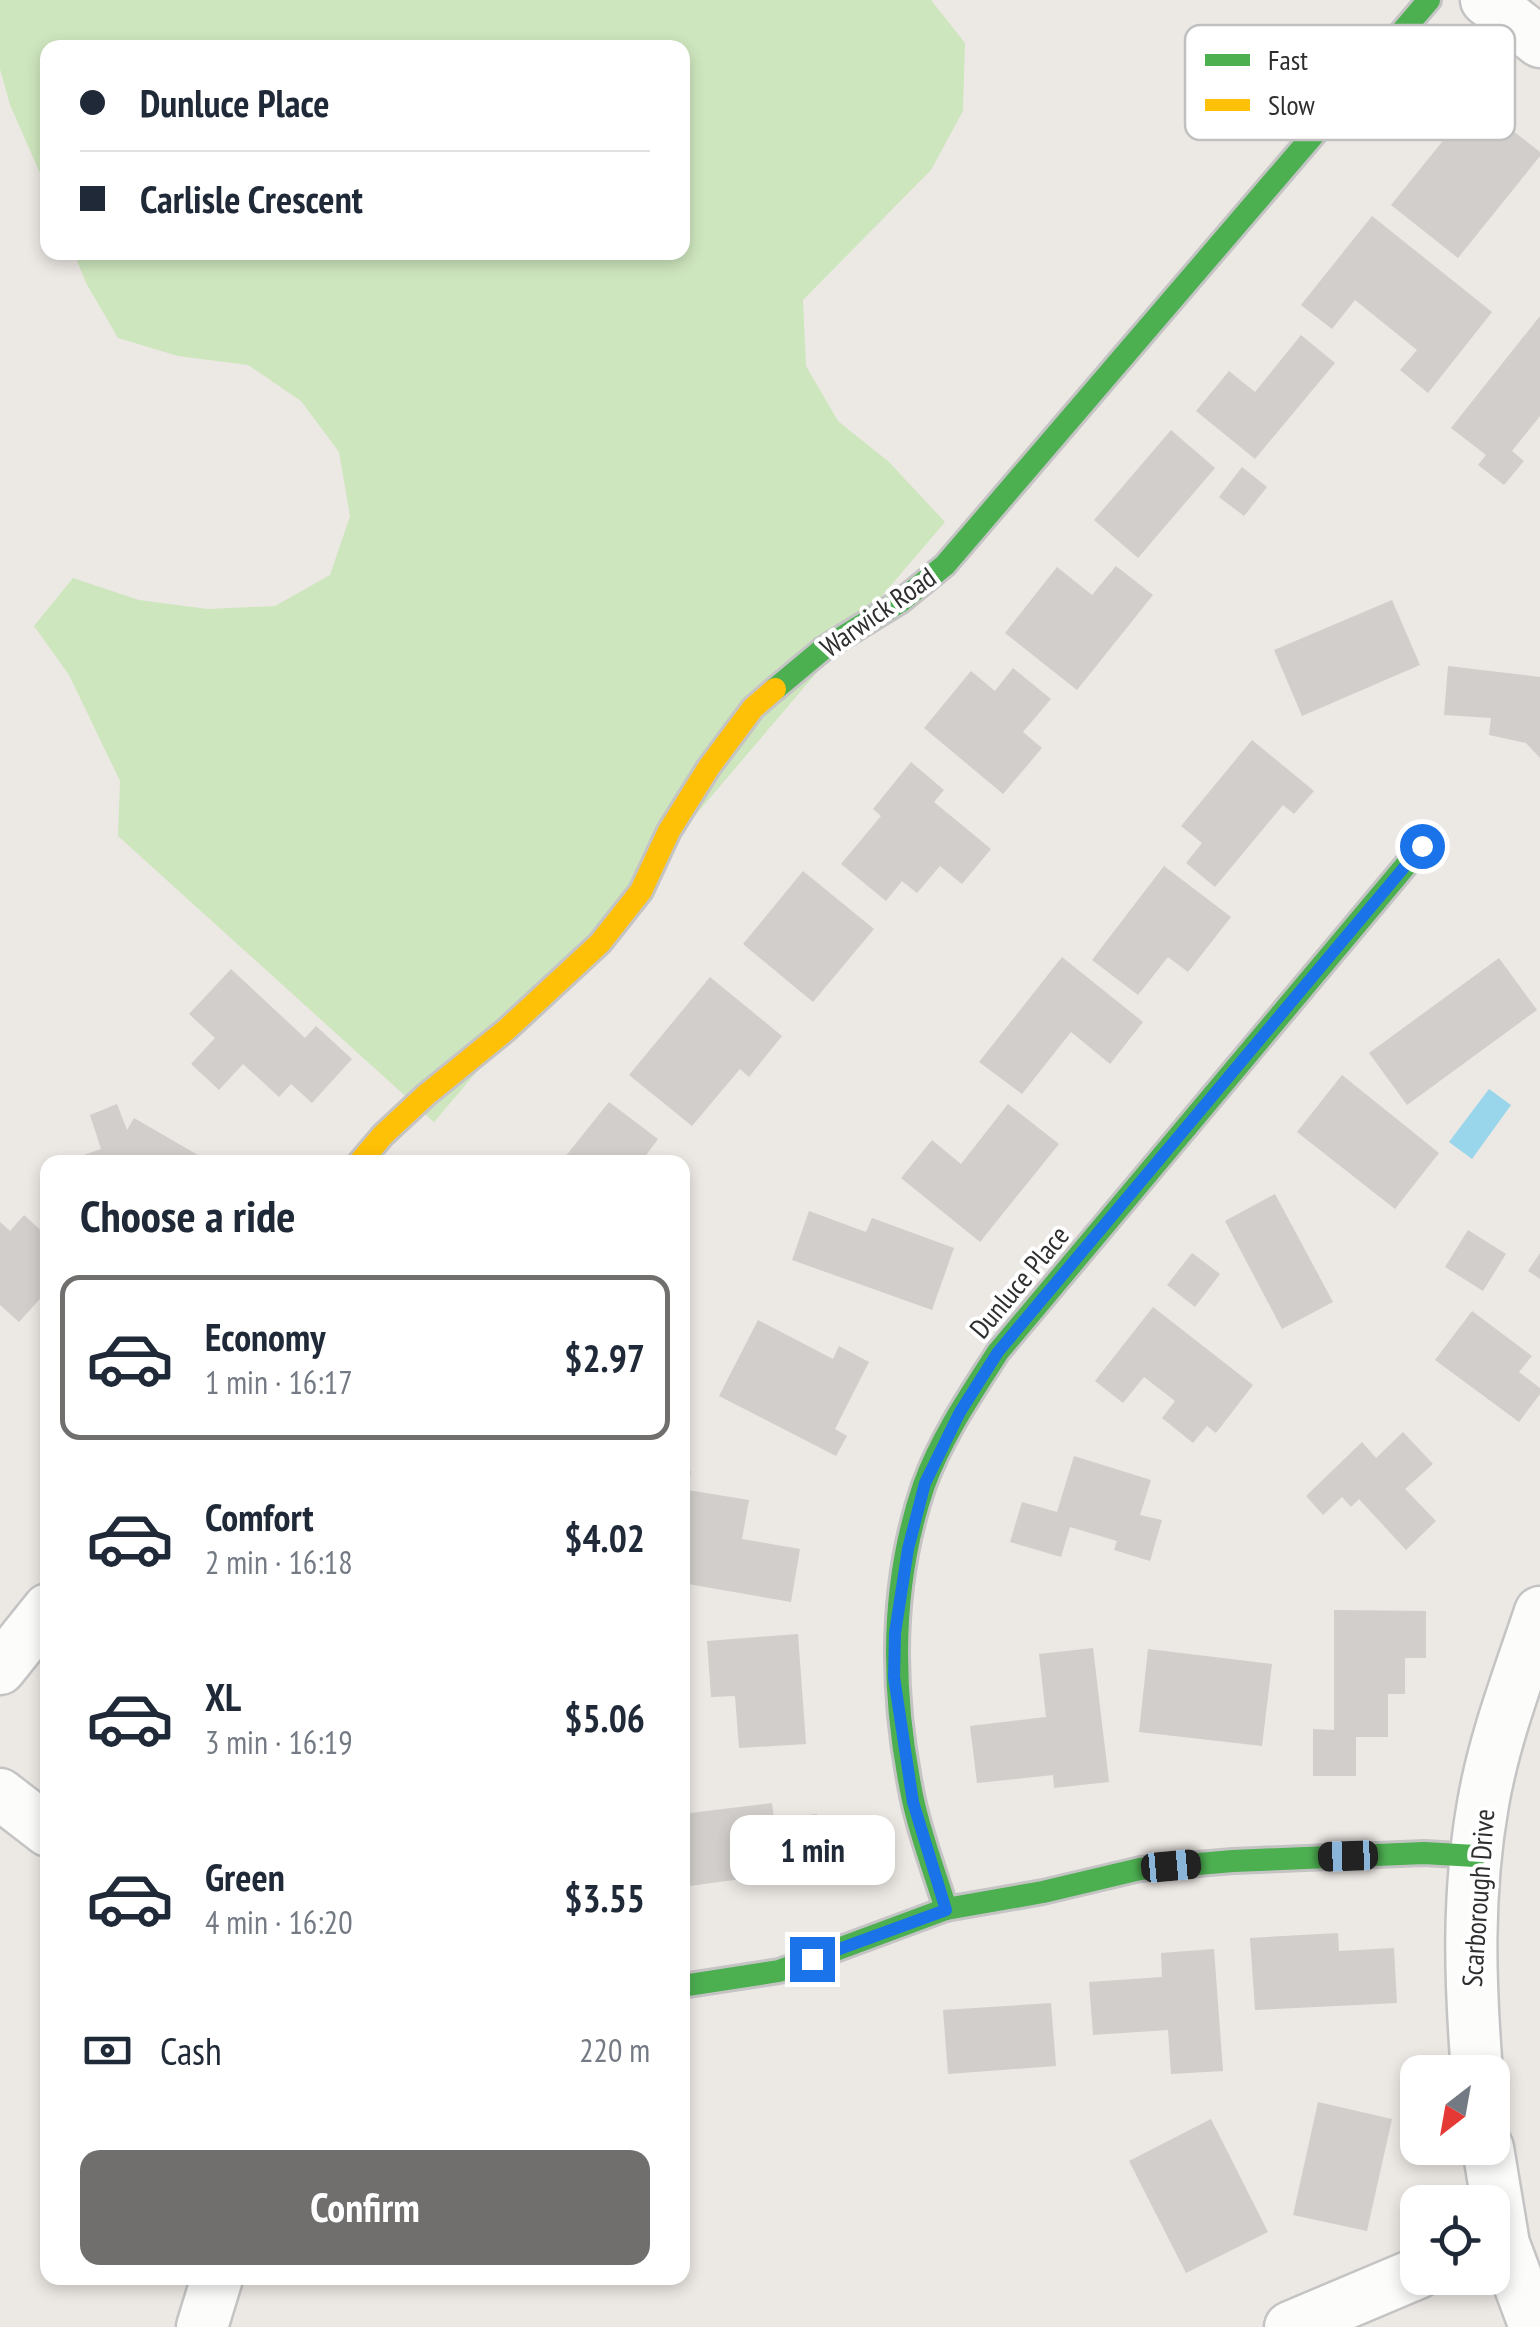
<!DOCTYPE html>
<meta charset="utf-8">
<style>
:root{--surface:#fff;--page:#f2f2f3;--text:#1f2937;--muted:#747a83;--line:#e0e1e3;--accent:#706f6e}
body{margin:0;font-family:"PT Sans Narrow",sans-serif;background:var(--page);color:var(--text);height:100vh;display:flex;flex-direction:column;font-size:38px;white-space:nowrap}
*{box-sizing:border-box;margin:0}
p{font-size:32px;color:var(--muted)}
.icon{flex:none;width:55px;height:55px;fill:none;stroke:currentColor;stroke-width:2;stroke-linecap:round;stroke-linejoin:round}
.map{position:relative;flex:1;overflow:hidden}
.sheet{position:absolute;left:40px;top:1155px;width:650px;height:1130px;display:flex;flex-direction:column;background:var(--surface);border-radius:20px;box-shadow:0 5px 15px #0003}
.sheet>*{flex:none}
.hud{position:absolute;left:40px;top:40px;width:650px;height:220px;border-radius:20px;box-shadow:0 5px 15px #0003;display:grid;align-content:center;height:220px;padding:0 40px;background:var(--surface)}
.needle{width:65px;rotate:211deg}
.buttons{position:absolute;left:1400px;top:2055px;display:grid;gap:20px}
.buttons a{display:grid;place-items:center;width:110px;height:110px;border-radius:20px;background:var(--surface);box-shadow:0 5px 15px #0003;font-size:50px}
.end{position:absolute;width:45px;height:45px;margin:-22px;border:12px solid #1a73e8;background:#fff;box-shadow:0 0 0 5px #fff}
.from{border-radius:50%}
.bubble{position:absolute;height:70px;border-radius:20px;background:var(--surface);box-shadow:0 5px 15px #0003;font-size:32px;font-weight:700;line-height:70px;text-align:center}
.car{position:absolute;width:30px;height:60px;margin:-30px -15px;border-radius:12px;box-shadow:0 0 8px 2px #0007;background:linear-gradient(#222 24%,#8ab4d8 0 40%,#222 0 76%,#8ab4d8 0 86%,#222 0)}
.hud b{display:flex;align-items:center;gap:35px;height:95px;font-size:38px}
.hud b+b{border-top:2px solid var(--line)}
.hud i{width:25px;height:25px;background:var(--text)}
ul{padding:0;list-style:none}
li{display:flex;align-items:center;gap:30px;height:165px;margin:0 20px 15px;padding:0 20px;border:5px solid transparent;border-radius:20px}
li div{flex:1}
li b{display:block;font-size:38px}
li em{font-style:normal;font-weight:700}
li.on{border-color:var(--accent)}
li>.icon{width:90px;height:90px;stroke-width:1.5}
h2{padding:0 40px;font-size:45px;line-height:120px}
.pay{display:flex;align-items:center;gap:25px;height:110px;padding:0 40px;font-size:38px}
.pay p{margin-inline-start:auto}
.button{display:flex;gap:20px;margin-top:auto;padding:20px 40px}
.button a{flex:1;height:115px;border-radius:20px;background:var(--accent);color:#fff;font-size:40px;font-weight:700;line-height:115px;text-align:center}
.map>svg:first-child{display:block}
.green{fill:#cee6be}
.water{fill:#99d6ec}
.building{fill:#d1cecb}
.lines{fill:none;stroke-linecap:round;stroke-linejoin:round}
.street-casing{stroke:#c5c4c5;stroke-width:55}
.fast-casing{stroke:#c5c4c5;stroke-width:28}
.slow-casing{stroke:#c5c4c5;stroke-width:28}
.street{stroke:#fcfcfb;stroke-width:50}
.fast{stroke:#4caf50;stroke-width:22}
.slow{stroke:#ffc107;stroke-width:22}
.route{stroke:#1a73e8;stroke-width:12}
.labels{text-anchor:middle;stroke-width:8;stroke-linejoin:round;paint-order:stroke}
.street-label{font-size:28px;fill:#2e2e2e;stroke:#fff}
.key{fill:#fff;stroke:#c0c0c0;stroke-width:2.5}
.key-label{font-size:28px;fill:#2e2e2e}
</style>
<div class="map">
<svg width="1540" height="2327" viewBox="0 0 1540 2327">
<rect width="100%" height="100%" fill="#ece8e4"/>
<path class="green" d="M0,0H931L965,43L963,111L931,170L803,300L806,366L838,421L889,462L945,522L434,1122L118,836L120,781L69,675L34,626L73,578L139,600L208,609L275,606L330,575L350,516L339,452L301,401L248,365L178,356L118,338L86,283L74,253L682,252V48H48L47,189L10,105L0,69Z"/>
<path class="water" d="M1489,1089L1511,1105L1472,1159L1449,1142Z"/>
<g class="building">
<path d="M1475,101L1540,152V156L1458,258L1391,205Z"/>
<path d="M1372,216L1492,312L1428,393L1400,370L1417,350L1355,300L1332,329L1301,305Z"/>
<path d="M1540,316V416L1512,451L1524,461L1504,485L1478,465L1486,455L1451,428Z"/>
<path d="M1301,335L1335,363L1255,459L1196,411L1229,371L1255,392Z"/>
<path d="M1171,430L1215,468L1138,558L1094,520Z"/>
<path d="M1242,467L1267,487L1244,516L1219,497Z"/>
<path d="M1116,566L1153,595L1077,690L1005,633L1057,567L1092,595Z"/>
<path d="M1392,600L1420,665L1302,716L1274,650Z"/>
<path d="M1448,666L1540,677V758L1526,743L1489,735L1491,718L1444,715Z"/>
<path d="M1013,668L1051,699L1023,732L1042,748L1003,794L924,728L971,671L995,691Z"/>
<path d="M1252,740L1314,791L1294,814L1283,805L1215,887L1186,863L1202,843L1181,826Z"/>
<path d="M911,762L944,790L934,802L991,849L962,884L940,866L917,893L902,881L886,901L841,864L881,816L873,809Z"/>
<path d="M1164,866L1231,917L1188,972L1168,957L1138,995L1092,960Z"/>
<path d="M803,871L874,929L813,1002L743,944Z"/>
<path d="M1062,957L1143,1022L1110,1064L1071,1032L1022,1094L979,1062Z"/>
<path d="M1499,958L1537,1010L1407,1105L1369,1053Z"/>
<path d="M231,969L305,1038L316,1026L352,1059L312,1103L291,1084L279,1097L243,1064L219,1090L191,1064L215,1038L189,1014Z"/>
<path d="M710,977L782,1036L749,1077L740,1069L692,1126L629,1075Z"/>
<path d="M1342,1075L1439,1153L1395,1209L1297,1132Z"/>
<path d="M609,1102L658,1139L641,1162H561Z"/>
<path d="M117,1104L127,1130L134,1118L210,1162H81L78,1157L101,1149L90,1115Z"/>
<path d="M1008,1104L1059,1144L980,1242L901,1178L932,1140L961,1164Z"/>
<path d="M1275,1194L1333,1302L1282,1329L1225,1221Z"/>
<path d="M809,1211L866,1232L872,1218L954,1248L932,1310L792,1260Z"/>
<path d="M24,1215L48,1237V1290L19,1322L0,1305V1222L10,1231Z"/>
<path d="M1468,1230L1506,1254L1483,1291L1445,1267Z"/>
<path d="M1192,1253L1220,1274L1195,1307L1167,1285Z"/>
<path d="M1540,1253V1279L1528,1271Z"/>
<path d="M1153,1307L1253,1385L1216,1433L1207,1426L1193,1443L1162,1418L1175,1401L1144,1377L1123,1403L1095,1381Z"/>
<path d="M1472,1311L1532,1356L1519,1372L1540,1388V1394L1519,1422L1435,1360Z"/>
<path d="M758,1320L833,1359L839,1346L869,1362L835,1429L847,1436L836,1456L719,1396Z"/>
<path d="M1403,1432L1433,1464L1405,1489L1436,1521L1406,1550L1359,1499L1351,1507L1342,1497L1323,1515L1306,1496L1362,1442L1376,1458Z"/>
<path d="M1074,1456L1151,1480L1140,1515L1162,1520L1150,1561L1114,1550L1117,1541L1070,1527L1061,1557L1010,1542L1022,1502L1057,1512Z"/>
<path d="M682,1470L691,1471L688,1490L749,1500L742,1539L800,1549L791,1602L682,1583L690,1539L682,1538Z"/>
<path d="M1334,1610L1426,1611V1658H1405V1694H1388V1737H1356V1776H1313V1729L1334,1730Z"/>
<path d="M798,1634L806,1744L739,1748L735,1696L711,1697L707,1641Z"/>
<path d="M1093,1648L1109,1782L1054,1788L1053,1775L977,1783L970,1726L1046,1717L1039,1654Z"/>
<path d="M1148,1649L1272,1664L1262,1746L1139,1732Z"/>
<path d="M772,1803L774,1819L817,1814L824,1868L682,1887V1814Z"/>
<path d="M1338,1933L1339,1951L1394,1948L1397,2003L1255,2010L1250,1938Z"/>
<path d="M1214,1949L1223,2071L1171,2074L1168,2030L1093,2035L1089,1982L1162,1977L1161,1953Z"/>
<path d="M1051,2003L1056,2066L948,2074L943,2010Z"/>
<path d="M1318,2102L1392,2119L1367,2231L1293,2215Z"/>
<path d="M1211,2119L1268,2232L1186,2273L1129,2161Z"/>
</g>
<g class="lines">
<g class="street-casing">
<g id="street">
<path d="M1486,0L1540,42"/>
<path d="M0,1669L48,1609"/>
<path d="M0,1794L48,1831"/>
<path d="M1477,2072C1470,1983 1467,1894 1483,1804C1494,1739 1519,1675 1540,1612"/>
<path d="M1488,2148L1504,2244L1535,2327"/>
<path d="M202,2327L217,2278"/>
<path d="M1290,2327L1418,2273"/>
</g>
</g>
<g class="fast-casing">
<g id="fast">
<path d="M775,689L823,649L901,601L945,565L1429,0"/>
<path d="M946,1909C935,1873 921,1837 913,1800C891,1695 889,1587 924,1485C941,1438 971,1394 998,1352L1422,846"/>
<path d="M682,1986L779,1971L946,1909L1043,1892L1140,1869L1233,1861L1424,1853L1475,1856"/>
</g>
</g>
<g class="slow-casing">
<path id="slow" d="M360,1162L383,1135L426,1095L506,1030L600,943L641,891L669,831L709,767L753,708L775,689"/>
</g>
<use href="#street" class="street"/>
<use href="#fast" class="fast"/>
<use href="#slow" class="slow"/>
</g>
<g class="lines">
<path class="route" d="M812,1959L946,1910L913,1802L894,1677L895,1633L908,1549L925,1483L960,1412L998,1352L1422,846"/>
</g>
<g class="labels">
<g class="street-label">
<text transform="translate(878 612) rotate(-35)" y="10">Warwick Road</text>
<text transform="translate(1019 1282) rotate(-50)" y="10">Dunluce Place</text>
<text transform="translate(1478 1898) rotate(-86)" y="10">Scarborough Drive</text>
</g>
</g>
<rect x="1185" y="25" width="330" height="115" rx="15" class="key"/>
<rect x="1205" y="54" width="45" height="12" fill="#4caf50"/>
<rect x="1205" y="99" width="45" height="12" fill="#ffc107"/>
<g class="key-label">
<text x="1268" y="70">Fast</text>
<text x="1268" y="115">Slow</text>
</g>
</svg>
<div class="buttons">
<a><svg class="needle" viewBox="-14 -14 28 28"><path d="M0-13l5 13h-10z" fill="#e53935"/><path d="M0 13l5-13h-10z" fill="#747a83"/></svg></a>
<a><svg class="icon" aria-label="locate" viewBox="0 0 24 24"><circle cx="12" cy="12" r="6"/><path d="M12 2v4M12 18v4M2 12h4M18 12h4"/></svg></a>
</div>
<i class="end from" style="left:1422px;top:846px"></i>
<i class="end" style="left:812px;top:1959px"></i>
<div class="bubble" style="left:730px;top:1815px;width:165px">1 min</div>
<i class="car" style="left:1348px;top:1856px;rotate:268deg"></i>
<i class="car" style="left:1171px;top:1866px;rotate:85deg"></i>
<div class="hud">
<b><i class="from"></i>Dunluce Place</b>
<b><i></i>Carlisle Crescent</b>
</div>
<section class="sheet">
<h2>Choose a ride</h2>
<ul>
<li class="on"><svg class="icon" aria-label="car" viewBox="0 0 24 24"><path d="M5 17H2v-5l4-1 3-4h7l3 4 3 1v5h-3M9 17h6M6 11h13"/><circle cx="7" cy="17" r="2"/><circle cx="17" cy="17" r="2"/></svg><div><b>Economy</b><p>1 min · 16:17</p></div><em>$2.97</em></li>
<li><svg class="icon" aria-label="car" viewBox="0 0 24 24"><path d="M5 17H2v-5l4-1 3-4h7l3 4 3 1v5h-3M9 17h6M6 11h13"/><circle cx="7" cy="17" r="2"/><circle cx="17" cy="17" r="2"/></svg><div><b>Comfort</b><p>2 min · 16:18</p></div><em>$4.02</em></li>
<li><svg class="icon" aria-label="car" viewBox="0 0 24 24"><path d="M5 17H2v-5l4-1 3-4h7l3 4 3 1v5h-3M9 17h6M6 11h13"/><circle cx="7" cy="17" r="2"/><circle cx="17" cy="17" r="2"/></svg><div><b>XL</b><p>3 min · 16:19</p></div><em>$5.06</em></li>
<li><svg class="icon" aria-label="car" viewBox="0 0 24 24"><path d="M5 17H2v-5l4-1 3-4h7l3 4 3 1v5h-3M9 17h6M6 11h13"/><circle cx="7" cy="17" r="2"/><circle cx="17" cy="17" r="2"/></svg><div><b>Green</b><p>4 min · 16:20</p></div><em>$3.55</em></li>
</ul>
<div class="pay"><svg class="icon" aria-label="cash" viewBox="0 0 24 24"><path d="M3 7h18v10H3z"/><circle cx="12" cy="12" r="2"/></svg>Cash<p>220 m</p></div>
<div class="button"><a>Confirm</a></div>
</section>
</div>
